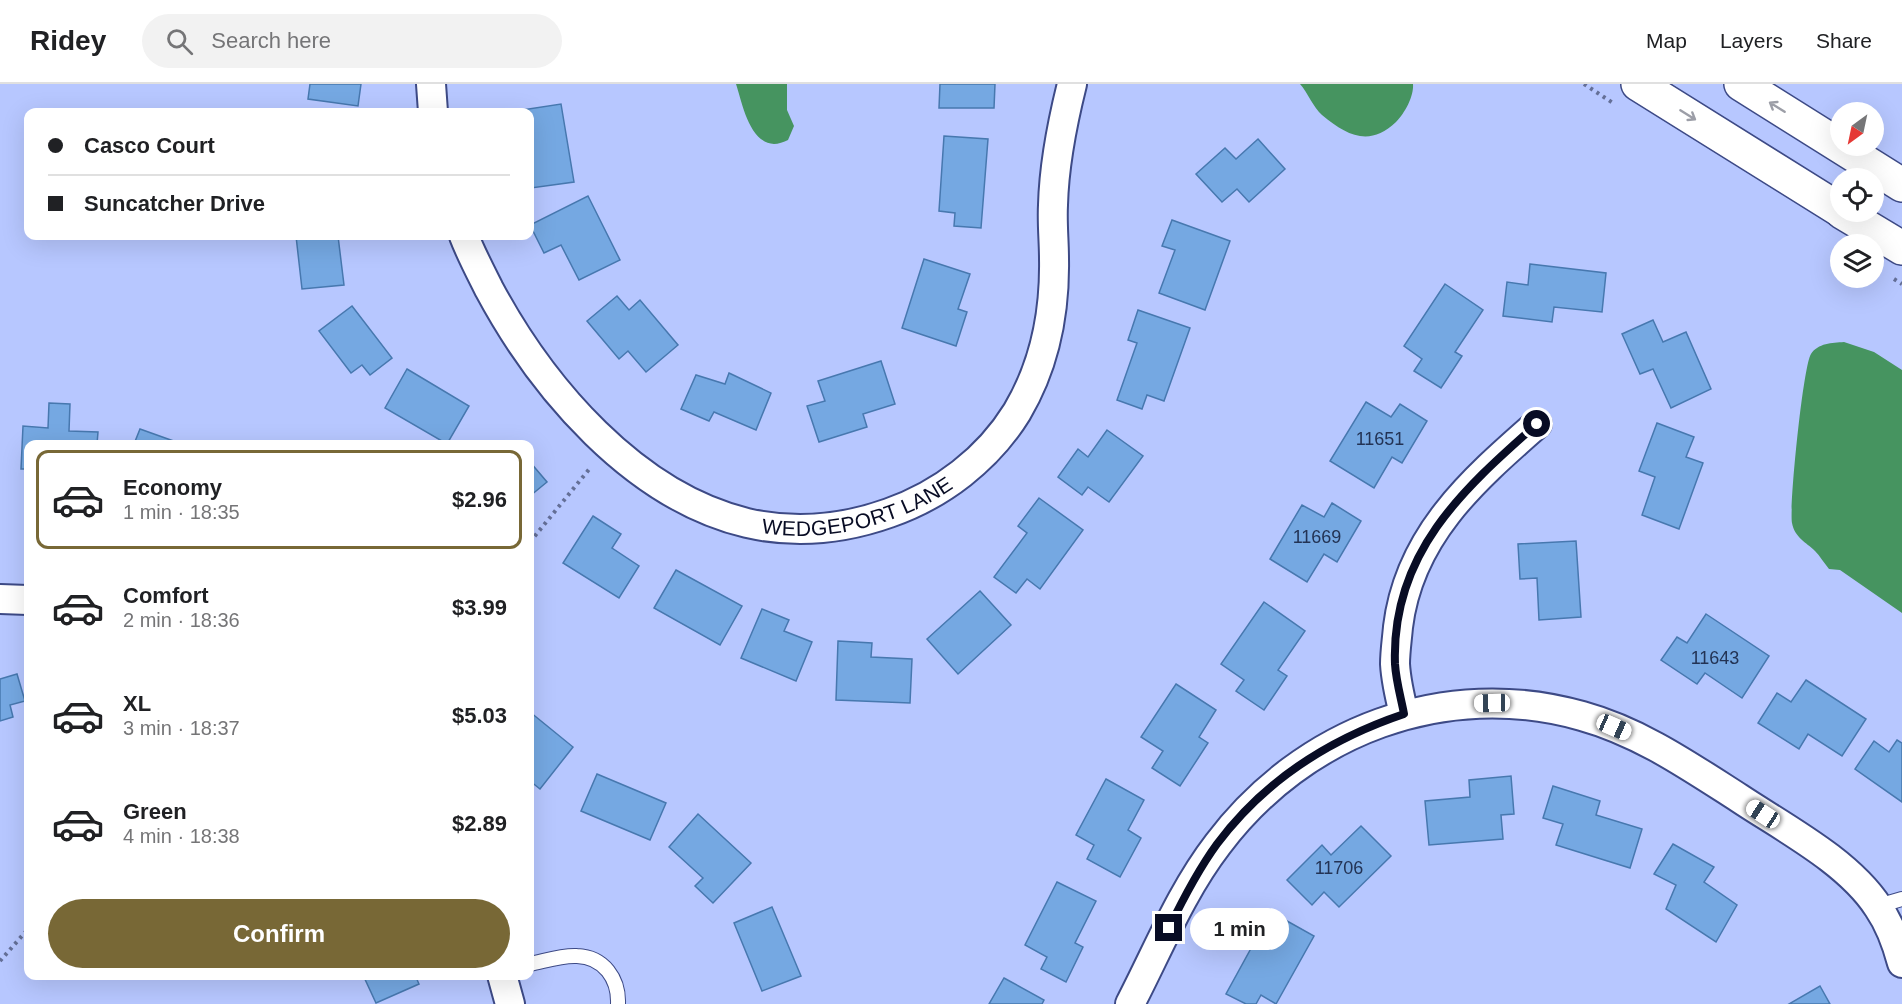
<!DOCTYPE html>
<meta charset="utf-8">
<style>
:root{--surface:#fff;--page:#f2f2f2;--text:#202124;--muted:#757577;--line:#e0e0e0;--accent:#786836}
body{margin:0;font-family:Arial,sans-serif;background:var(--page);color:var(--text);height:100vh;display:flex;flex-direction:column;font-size:22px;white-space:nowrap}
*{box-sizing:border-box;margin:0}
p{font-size:20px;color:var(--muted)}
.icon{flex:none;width:33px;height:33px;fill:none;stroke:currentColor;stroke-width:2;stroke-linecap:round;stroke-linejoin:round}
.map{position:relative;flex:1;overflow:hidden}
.panel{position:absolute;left:24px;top:356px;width:510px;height:540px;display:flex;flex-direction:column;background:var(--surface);border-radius:12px;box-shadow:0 6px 24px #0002}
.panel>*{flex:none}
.top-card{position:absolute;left:24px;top:24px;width:510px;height:132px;border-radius:12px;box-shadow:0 6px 24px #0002;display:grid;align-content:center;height:132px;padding:0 24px;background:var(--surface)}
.needle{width:39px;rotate:213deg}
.buttons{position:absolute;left:1830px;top:18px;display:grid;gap:12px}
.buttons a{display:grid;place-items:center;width:54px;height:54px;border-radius:50%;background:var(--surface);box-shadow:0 6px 24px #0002;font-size:30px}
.end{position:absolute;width:27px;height:27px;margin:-14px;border:8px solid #080c24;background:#fff;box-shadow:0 0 0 3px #fff}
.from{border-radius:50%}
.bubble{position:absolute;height:42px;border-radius:21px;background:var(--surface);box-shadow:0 6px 24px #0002;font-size:20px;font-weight:700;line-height:42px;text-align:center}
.car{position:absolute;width:18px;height:36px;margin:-18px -9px;border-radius:8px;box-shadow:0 0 4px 2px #0007;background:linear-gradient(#fff 24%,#345 0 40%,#fff 0 76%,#345 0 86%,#fff 0)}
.top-card b{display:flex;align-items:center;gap:21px;height:57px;font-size:22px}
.top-card b+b{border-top:2px solid var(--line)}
.top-card i{width:15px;height:15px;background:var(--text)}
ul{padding:10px 0 0;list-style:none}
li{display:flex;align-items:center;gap:18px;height:99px;margin:0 12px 9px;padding:0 12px;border:3px solid transparent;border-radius:12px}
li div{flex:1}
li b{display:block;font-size:22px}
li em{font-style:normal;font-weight:700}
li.active{border-color:var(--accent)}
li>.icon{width:54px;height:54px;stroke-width:1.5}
.action{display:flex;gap:12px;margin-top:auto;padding:12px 24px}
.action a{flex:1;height:69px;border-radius:36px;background:var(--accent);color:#fff;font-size:24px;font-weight:700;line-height:69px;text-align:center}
header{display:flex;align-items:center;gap:36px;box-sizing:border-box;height:84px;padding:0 30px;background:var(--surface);border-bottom:2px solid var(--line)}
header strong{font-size:28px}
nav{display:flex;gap:33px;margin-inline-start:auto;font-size:21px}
.search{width:420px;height:54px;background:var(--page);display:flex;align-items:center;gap:15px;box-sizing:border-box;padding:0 21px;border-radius:33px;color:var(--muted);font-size:22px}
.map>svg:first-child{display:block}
.water{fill:#469460}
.building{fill:#75a8e2;stroke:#4778af;stroke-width:1.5}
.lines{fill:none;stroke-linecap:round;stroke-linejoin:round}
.lane-casing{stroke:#3d4a86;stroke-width:16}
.street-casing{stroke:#3d4a86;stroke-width:32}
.primary-casing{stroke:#3d4a86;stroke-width:36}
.path{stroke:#646f97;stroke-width:4;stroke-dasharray:3 4.5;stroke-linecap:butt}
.lane{stroke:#fff;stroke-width:14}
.street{stroke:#fff;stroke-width:28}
.primary{stroke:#fff;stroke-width:33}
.oneway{stroke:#9c9ea7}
.route{stroke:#080c24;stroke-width:8}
.labels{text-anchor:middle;stroke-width:5;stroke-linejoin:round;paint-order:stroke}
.number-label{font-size:18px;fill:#233354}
.street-label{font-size:21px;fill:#080c24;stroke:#e3e9ff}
</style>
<header>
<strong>Ridey</strong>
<div class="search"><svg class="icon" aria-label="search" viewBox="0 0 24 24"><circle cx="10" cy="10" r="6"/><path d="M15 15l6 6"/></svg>Search here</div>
<nav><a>Map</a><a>Layers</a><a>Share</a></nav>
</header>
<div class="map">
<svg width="1902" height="920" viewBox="0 0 1902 920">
<rect width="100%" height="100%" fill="#b7c7ff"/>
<g class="water">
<path d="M736,0H787V26L794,42L788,56C784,58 778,60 774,60C749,59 742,18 736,0Z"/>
<path d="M1300,0H1413C1414,12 1405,29 1396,38C1370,63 1347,52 1322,31C1313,23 1308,9 1300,0Z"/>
<path d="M1844,258L1874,268L1902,286V529L1840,486L1829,485C1824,479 1820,472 1815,467C1806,458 1795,454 1792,439C1789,424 1803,282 1811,270C1818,259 1832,259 1844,258Z"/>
</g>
<g class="building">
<path d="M310,0H361L358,22L308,15Z"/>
<path d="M940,0H995L994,24H939Z"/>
<path d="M561,20L574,98L531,104L530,93V28H509Z"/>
<path d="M944,52L988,55L981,144L954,142L955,129L939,127Z"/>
<path d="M1258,55L1285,85L1249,118L1237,105L1222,118L1196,90L1225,64L1236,75Z"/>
<path d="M588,112L620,176L579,196L561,161L544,169L530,141Z"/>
<path d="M1172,136L1230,157L1205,226L1159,209L1175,166L1162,162Z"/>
<path d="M296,152H338L344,201L302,205Z"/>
<path d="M924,175L970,190L958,225L967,228L956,262L902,244Z"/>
<path d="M1530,180L1606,189L1602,228L1554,223L1552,238L1503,232L1507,198L1528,201Z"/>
<path d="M1445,200L1483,226L1455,268L1462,272L1441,304L1414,287L1422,275L1404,262Z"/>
<path d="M617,212L629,226L640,216L678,261L646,288L628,267L619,275L587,237Z"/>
<path d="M352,222L392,274L370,291L362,281L351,289L319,247Z"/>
<path d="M1138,226L1190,244L1164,317L1147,311L1142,325L1117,316L1137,259L1128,256Z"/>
<path d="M1653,236L1663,258L1686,248L1711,305L1671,324L1653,285L1640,290L1622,250Z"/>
<path d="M881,277L895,320L863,330L867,343L819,358L807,322L825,317L818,297Z"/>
<path d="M407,285L469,322L447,360L385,324Z"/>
<path d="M729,289L771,309L756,346L714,328L709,337L681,325L696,291L725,300Z"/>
<path d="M1366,318L1391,333L1400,320L1427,337L1402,379L1392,373L1374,404L1330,377Z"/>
<path d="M49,319L70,320L69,347L98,348L97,360H28V385H21L23,342L48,344Z"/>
<path d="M1657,339L1694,353L1686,373L1703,379L1679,445L1642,431L1655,393L1639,387Z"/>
<path d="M140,345L182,360H134Z"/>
<path d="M1107,346L1143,372L1109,418L1088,403L1082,411L1058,393L1078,365L1088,373Z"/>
<path d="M530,378L547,398L530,412Z"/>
<path d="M1039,414L1083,446L1040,505L1027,495L1016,509L994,493L1027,449L1018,442Z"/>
<path d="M1332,419L1361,437L1337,478L1324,470L1307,498L1270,475L1302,421L1324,433Z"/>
<path d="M593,432L621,450L612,464L639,482L619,514L563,479Z"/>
<path d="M1576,457L1581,533L1539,536L1537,494L1520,495L1518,460Z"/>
<path d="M676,486L742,522L720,561L654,524Z"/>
<path d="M980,507L1011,541L958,590L927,555Z"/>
<path d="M1264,518L1305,547L1278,586L1287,592L1264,626L1236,607L1244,596L1221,580Z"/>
<path d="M762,525L789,536L784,547L812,558L796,597L741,574Z"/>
<path d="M1706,530L1769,572L1742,614L1705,589L1697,600L1661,576L1677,553L1687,559Z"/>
<path d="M838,557L872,559L871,573L912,575L910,619L836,616Z"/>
<path d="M17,590L25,617L10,621L13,633L0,637V595Z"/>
<path d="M1806,596L1866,635L1842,672L1808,650L1799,665L1758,639L1777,609L1791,618Z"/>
<path d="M1176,600L1216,626L1199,653L1208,659L1180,702L1152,684L1163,667L1141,653Z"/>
<path d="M530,628L573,663L540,705L530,697Z"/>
<path d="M1897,656L1902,659V718L1855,685L1874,657L1889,668Z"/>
<path d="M597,690L666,719L650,756L581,727Z"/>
<path d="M1511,692L1514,730L1501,731L1503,755L1429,761L1425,717L1470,713L1469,696Z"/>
<path d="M1106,695L1144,716L1128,746L1141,754L1120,793L1087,775L1094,761L1076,751Z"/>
<path d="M1553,702L1600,717L1596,731L1642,745L1630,784L1556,761L1563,740L1543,734Z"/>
<path d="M698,730L751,779L713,819L695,802L703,794L669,763Z"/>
<path d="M1361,742L1391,772L1339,823L1324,808L1312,821L1287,796L1322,761L1331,771Z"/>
<path d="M1673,760L1714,783L1704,798L1737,821L1716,858L1666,825L1676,801L1654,790Z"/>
<path d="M1057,798L1096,817L1075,859L1083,863L1066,898L1041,885L1047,873L1025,861Z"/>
<path d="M772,823L801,892L762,907L734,839Z"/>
<path d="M1271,828L1314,852L1276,920L1261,911L1256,920H1246L1226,910Z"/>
<path d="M363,891H415L419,900L376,919Z"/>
<path d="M1004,894L1044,916L1042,920H989Z"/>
<path d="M1820,902L1830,920H1789Z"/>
</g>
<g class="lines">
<g class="lane-casing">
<g id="lane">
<path d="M1878,822L1902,815"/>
<path d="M530,880C545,877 562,871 577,872C604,873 619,895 618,920"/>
</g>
</g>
<g class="street-casing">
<g id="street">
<path d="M431,0L433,28"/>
<path id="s1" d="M464,152C471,170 480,187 489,205C542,304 634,412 747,439C795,450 844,445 889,429C941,411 988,375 1017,328C1045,281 1055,229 1054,175C1054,157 1052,139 1053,121C1054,80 1062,40 1072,0"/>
<path d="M0,515L28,516"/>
<path d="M1404,630C1400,614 1396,597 1395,580C1395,568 1397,555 1398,543C1409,452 1472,397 1537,340"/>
<path d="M502,891L510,920"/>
<path d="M1130,920C1158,866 1181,808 1218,760C1303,647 1445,593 1582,632C1640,648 1689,682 1739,714C1784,744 1848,777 1878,823C1889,839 1897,860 1902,879"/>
</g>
</g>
<g class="primary-casing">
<g id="primary">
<path d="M1638,0L1840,126"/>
<path d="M1741,0L1902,101"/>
<path d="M1842,128L1902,164"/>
</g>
</g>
<g class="path">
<path d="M1584,0L1613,19"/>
<path d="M1894,195L1902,200"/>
<path d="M530,458L591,383"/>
<path d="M0,877L28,845"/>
</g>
<use href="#lane" class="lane"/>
<use href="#street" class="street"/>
<use href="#primary" class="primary"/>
</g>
<defs><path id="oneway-shaft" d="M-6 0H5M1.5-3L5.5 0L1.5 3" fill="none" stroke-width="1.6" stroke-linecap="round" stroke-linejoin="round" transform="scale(1.5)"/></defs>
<g class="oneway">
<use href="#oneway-shaft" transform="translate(1777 23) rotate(-148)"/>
<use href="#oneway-shaft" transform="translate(1688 31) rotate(32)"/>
</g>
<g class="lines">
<path class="route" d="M1169,844C1183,815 1198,786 1217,760C1264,697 1330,655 1404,630C1401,614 1396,597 1395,580C1391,470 1462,406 1537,340"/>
</g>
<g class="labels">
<g class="number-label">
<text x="1380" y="361">11651</text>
<text x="1317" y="459">11669</text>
<text x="1715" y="580">11643</text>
<text x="1339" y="790">11706</text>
</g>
<g class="street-label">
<text dy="7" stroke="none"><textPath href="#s1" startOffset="531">WEDGEPORT LANE</textPath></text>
</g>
</g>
</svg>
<div class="buttons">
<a><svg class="needle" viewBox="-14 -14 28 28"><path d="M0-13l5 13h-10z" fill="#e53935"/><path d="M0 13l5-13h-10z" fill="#757577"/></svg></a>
<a><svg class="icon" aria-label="locate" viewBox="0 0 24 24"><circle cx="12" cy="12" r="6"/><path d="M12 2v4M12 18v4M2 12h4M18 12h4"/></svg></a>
<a><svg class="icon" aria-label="layers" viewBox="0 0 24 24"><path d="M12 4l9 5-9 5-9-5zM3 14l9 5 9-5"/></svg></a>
</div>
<i class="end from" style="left:1537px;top:340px"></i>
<i class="end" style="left:1169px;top:844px"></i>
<div class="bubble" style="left:1190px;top:824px;width:99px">1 min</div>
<i class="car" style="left:1492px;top:619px;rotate:269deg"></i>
<i class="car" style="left:1614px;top:643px;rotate:114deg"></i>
<i class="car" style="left:1763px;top:730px;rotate:303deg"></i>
<div class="top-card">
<b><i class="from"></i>Casco Court</b>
<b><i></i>Suncatcher Drive</b>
</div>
<section class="panel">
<ul>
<li class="active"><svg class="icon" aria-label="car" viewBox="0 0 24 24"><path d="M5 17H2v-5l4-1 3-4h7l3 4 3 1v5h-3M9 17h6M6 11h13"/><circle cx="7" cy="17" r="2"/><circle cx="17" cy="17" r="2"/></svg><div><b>Economy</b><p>1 min · 18:35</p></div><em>$2.96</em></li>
<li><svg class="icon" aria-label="car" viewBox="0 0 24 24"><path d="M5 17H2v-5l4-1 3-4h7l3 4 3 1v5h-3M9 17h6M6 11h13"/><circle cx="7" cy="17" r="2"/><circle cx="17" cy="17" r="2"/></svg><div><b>Comfort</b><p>2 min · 18:36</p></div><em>$3.99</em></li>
<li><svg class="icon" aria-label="car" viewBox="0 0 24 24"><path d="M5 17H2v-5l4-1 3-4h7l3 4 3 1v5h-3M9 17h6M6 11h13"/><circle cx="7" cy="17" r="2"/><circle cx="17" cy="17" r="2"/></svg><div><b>XL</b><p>3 min · 18:37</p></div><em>$5.03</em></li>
<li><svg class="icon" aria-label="car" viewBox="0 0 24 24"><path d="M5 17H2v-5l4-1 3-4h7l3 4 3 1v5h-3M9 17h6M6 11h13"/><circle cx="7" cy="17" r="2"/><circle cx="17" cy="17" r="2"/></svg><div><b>Green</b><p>4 min · 18:38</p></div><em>$2.89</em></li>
</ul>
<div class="action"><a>Confirm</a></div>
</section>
</div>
